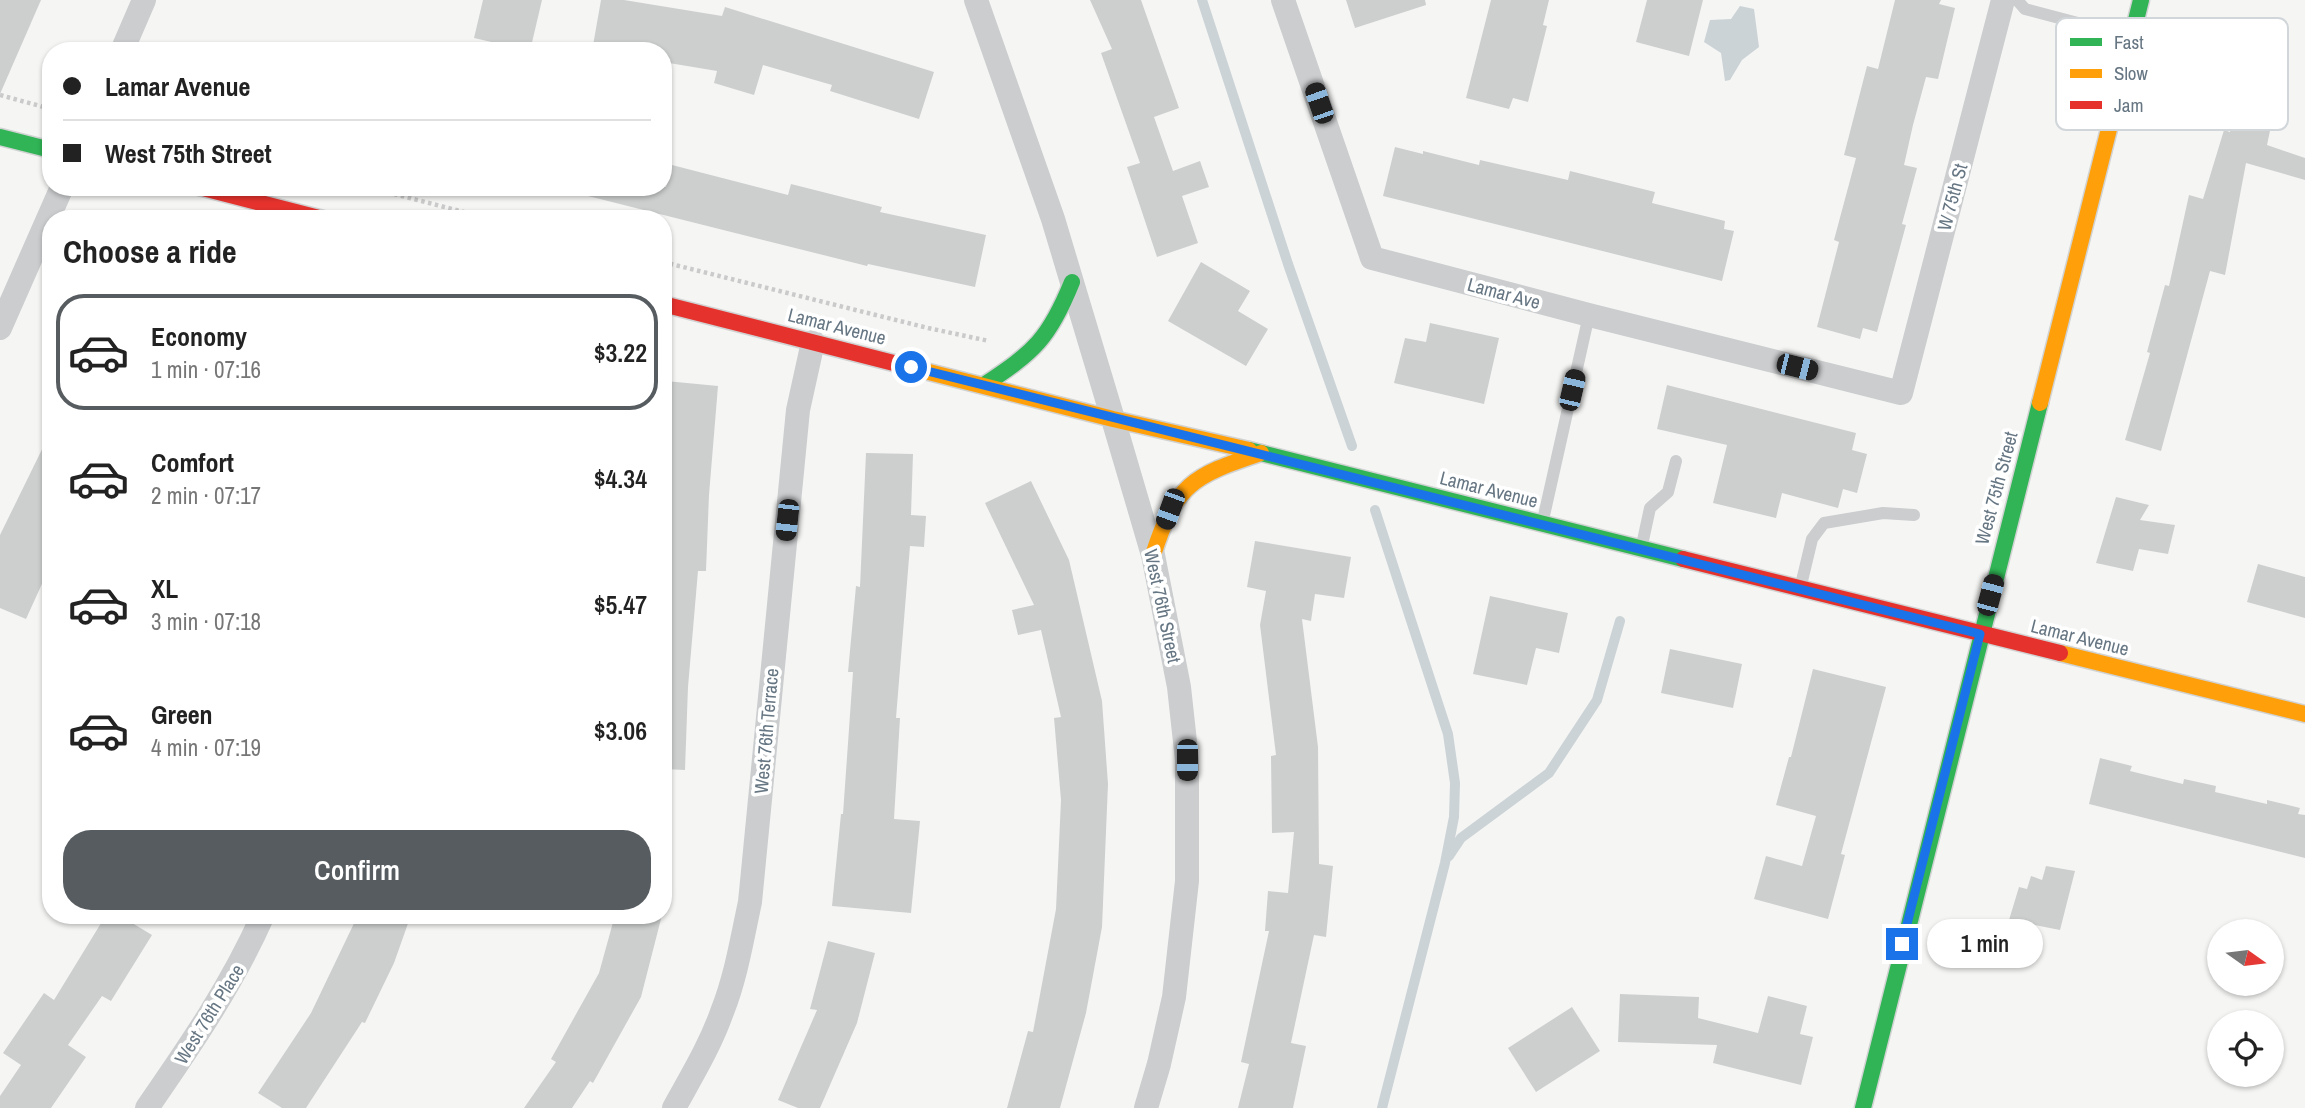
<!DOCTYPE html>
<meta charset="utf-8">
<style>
:root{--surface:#fff;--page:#f6f6f6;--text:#222;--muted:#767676;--line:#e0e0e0;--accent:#575c60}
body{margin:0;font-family:"Archivo Narrow",sans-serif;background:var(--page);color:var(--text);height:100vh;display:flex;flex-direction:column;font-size:26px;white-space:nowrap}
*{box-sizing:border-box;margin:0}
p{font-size:23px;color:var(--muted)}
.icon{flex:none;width:38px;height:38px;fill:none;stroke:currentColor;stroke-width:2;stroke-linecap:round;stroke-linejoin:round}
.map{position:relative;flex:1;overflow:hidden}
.side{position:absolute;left:42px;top:210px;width:630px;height:714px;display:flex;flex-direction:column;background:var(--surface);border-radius:28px;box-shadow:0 2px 5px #0004}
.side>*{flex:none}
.banner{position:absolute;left:42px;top:42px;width:630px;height:154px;border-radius:28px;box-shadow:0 2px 5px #0004;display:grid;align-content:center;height:154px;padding:0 21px;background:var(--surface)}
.needle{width:46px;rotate:104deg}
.tools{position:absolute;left:2207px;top:919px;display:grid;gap:14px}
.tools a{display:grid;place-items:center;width:77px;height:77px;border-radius:50%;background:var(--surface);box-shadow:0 2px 5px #0004;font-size:35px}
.end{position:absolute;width:32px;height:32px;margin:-16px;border:9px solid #1a73e8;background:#fff;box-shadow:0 0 0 4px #fff}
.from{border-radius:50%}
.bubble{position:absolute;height:49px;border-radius:24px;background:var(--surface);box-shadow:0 2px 5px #0004;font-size:23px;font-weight:600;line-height:49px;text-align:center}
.car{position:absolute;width:21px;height:42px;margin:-21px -10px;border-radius:9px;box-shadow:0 0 5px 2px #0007;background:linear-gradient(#222 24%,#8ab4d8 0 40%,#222 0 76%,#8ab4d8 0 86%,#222 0)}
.banner b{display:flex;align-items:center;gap:24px;height:66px;font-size:26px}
.banner b+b{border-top:2px solid var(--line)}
.banner i{width:18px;height:18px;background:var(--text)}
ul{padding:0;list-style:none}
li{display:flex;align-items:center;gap:21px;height:116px;margin:0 14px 10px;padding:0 7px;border:4px solid transparent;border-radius:28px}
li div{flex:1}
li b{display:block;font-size:26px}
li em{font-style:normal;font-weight:600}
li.active{border-color:var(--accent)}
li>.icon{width:63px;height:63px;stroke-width:1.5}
h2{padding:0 21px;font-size:32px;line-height:84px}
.cta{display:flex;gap:14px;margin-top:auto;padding:14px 21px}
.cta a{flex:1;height:80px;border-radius:28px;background:var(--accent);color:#fff;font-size:28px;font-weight:600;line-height:80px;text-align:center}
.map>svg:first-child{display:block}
.water{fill:#cbd3d6}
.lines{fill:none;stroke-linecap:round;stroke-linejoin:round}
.stream{stroke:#cbd3d6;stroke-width:10}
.building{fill:#cdcfcf}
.fast-casing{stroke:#d1d2d2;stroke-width:19}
.slow-casing{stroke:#d1d2d2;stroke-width:19}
.jam-casing{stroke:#d1d2d2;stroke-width:19}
.path{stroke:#cacaca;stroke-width:4.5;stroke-dasharray:3.5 3.5;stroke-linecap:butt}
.lane{stroke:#cbcdce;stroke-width:12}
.street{stroke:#cbcdce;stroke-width:24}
.fast{stroke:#30b455;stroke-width:16}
.slow{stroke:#ff9f0a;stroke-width:16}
.jam{stroke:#e5322d;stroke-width:16}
.route{stroke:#1a73e8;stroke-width:9}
.labels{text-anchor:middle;stroke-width:7;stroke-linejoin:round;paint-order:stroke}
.street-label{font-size:19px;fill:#667683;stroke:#fff}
.key{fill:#fff;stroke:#d1d6da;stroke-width:2}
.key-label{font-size:19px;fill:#667683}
</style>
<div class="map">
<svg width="2305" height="1108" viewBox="0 0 2305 1108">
<rect width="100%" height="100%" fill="#f5f5f4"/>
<path class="water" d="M1740,6L1754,9L1759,47L1742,60L1730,80L1725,81L1721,53L1704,42L1710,20L1731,19Z"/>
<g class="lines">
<g class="stream">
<path d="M1202,0L1288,264L1352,446"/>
<path d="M1375,510L1448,734L1455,783L1454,817L1445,863L1382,1108"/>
<path d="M1449,856L1461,838L1549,773L1597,700L1620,621"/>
</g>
</g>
<g class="building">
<path d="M0,0H41L0,94Z"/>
<path d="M483,0H542L530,51L474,38Z"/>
<path d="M601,0H624L722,16L725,7L934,72L919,119L830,91L832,85L763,65L754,95L714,83L717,71L663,62V51H592Z"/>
<path d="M1090,0H1141L1179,108L1154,117L1173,171L1200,161L1209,187L1182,196L1198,243L1157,257L1127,167L1140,163L1101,53L1112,49Z"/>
<path d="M1346,0H1425L1426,5L1355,28Z"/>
<path d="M1491,0H1549L1543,25L1547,26L1528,102L1513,98L1509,109L1466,98Z"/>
<path d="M1647,0H1703L1689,56L1636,42Z"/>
<path d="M1895,0H1941L1939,4L1955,8L1938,79L1926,77L1913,125L1904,165L1917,168L1902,224L1906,225L1877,332L1863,328L1860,339L1817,327L1839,242L1834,240L1856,158L1844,155L1867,66L1878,69Z"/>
<path d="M2240,90L2277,98L2267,145L2305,158V180L2246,163L2225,275L2210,271L2161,451L2125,440L2150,353L2147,352L2165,285L2169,286L2189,195L2203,199L2224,130L2230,132Z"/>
<path d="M1395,147L1423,154V151L1479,165L1480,160L1568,180L1570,171L1655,192L1652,203L1725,221L1724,229L1734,231L1722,281L1383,196Z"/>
<path d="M672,165L788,195L791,184L882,207L880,212L986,235L975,287L868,264L867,266L588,196L589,187H666Z"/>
<path d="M1201,262L1250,291L1238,311L1268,329L1246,366L1168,321Z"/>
<path d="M1430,323L1499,338L1484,404L1394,383L1405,338L1426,342Z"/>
<path d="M666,381L718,386L709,495L706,571H698L688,687L685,770L663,769V417Z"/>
<path d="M1667,385L1856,433L1852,450L1867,454L1857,493L1843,489L1838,508L1782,493L1776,518L1713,503L1727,445L1657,429Z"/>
<path d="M51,431V564L26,619L0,608V535Z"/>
<path d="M866,453L913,454L911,515L926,516L924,547L910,546L896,718H900L894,819L920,821L911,913L832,906L841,814H843L853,672H848L856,586L860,587Z"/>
<path d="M1031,481L1069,560L1102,701L1108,784L1102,927L1086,1013L1060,1108H1007L1028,1031L1033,1032L1056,909L1061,800L1054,718L1061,717L1041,630L1018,635L1012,610L1034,605L985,503Z"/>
<path d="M2116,497L2149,505L2140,520L2175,525L2168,554L2139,549L2133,571L2096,563Z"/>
<path d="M1255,541L1351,557L1344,598L1315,594L1311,621L1302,619L1318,747L1319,864L1333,866L1326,937L1314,935L1291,1043L1306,1046L1293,1108H1238L1249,1064L1241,1062L1269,931H1265L1268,891L1288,893L1294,832L1272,833L1271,756L1276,755L1260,625L1266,591L1247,587Z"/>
<path d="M2258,564L2305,577V618L2247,602Z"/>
<path d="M1490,596L1568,613L1559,653L1536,648L1527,685L1473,674Z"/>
<path d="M1670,649L1742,664L1733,708L1661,693Z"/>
<path d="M1813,669L1886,687L1841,854L1845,855L1828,919L1754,899L1766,856L1802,866L1816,816L1776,805L1789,757H1791Z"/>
<path d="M2100,758L2132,766L2130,771L2183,784L2184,779L2216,786L2215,792L2267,804V800L2300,808L2298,814L2305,815V858L2089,804Z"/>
<path d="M2046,866L2075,871L2060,930L2009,920L2019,887L2027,889L2031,876L2042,880Z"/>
<path d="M106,915H119L152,935L111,1001L102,996L68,1045L86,1057L51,1108H0V1096L21,1065L3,1053L44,993L54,1000Z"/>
<path d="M358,915H411L394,963L365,1023L362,1022L306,1108H282L258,1093L311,1013Z"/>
<path d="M615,915H662L641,997L593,1083L590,1081L572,1108H524L556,1062L551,1059L599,973Z"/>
<path d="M828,941L875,953L857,1023L820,1108H798L778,1100L817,1010L810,1009Z"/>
<path d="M1620,994L1699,997L1698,1018L1758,1033L1768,996L1807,1006L1800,1034L1813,1037L1801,1085L1713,1063L1717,1045L1618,1042Z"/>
<path d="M1572,1007L1600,1051L1536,1092L1508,1048Z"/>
</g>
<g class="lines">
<g class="fast-casing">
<g id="fast">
<path d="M2111,121L2141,0"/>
<path d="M0,137L51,150"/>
<path d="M984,385C1034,352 1049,339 1072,282"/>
<path d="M1249,450L1683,559"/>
<path d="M1863,1108L2040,403"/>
</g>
</g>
<g class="slow-casing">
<g id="slow">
<path d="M917,369L1113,419L1249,450"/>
<path d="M2040,403L2111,121"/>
<path d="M1153,555C1176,484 1192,476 1261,453"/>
<path d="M2060,653L2305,714"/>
</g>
</g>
<g class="jam-casing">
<g id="jam">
<path d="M199,187L323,219"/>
<path d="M663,304L917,369"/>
<path d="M1683,559L2060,653"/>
</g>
</g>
<g class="path">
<path d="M0,95L51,109"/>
<path d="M367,187L491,219"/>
<path d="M663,262L928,328L989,341"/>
</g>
<g class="lane">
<path d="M2017,0L2025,9L2131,37"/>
<path d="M1543,520L1589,315"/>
<path d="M1642,545L1650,508L1668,492L1676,461"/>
<path d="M1801,585L1812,539L1824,523L1883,513L1914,515"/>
</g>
<g class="street">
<path d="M976,0L1053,219L1113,419L1153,555L1179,687L1187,760V881L1174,997L1159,1064L1146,1108"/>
<path d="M1283,0L1372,258L1589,315L1901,393L2003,0"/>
<path d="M122,51L144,0"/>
<path d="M0,328L62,187"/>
<path d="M147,1108C190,1046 232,985 263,915"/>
<path d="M674,1108C691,1077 710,1046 722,1012C736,977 742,939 750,902L798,410L813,342"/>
</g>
<use href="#fast" class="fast"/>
<use href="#slow" class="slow"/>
<use href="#jam" class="jam"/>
</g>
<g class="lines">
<path class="route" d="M911,367L1980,634L1902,944"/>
</g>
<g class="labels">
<g class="street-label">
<text transform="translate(1952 197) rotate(-75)" y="7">W 75th St</text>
<text transform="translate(1504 293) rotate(15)" y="7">Lamar Ave</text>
<text transform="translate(837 326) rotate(14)" y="7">Lamar Avenue</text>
<text transform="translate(1996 488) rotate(-75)" y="7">West 75th Street</text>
<text transform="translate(1489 489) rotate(14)" y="7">Lamar Avenue</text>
<text transform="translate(1163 606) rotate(78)" y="7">West 76th Street</text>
<text transform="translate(2080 637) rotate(14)" y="7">Lamar Avenue</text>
<text transform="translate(766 731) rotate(-85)" y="7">West 76th Terrace</text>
<text transform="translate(209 1014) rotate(-58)" y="7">West 76th Place</text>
</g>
</g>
<rect x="2056" y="18" width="232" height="112" rx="10" class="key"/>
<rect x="2070" y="38" width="32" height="8" fill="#30b455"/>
<rect x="2070" y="69" width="32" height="9" fill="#ff9f0a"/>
<rect x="2070" y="101" width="32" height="8" fill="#e5322d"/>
<g class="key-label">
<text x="2114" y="49">Fast</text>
<text x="2114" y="80">Slow</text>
<text x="2114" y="112">Jam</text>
</g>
</svg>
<div class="tools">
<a><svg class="needle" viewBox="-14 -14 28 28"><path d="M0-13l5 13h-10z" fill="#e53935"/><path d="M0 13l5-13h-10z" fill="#767676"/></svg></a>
<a><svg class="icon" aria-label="locate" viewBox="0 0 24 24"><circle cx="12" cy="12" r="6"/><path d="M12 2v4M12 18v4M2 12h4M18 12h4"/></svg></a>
</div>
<i class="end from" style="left:911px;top:367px"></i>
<i class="end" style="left:1902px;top:944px"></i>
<div class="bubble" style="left:1927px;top:919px;width:116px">1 min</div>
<i class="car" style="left:1319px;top:103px;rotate:341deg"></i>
<i class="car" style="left:1797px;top:367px;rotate:104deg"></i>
<i class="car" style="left:1572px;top:390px;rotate:13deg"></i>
<i class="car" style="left:1170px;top:509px;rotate:200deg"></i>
<i class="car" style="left:787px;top:520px;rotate:186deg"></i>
<i class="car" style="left:1990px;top:595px;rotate:15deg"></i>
<i class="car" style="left:1187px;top:760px;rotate:180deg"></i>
<div class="banner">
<b><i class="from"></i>Lamar Avenue</b>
<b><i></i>West 75th Street</b>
</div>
<section class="side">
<h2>Choose a ride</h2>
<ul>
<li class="active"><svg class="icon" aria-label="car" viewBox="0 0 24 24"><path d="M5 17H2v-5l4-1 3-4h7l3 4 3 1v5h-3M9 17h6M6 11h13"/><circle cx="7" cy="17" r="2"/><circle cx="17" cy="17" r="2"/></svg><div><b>Economy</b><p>1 min · 07:16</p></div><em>$3.22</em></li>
<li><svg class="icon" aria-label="car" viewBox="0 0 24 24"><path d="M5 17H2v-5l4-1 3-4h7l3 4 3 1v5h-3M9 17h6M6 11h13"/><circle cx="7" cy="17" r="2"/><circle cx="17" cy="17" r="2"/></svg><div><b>Comfort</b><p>2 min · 07:17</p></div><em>$4.34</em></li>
<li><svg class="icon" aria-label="car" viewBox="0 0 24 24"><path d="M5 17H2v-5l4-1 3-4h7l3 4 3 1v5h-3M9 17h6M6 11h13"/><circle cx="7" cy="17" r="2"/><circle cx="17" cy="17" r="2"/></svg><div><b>XL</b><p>3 min · 07:18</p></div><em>$5.47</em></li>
<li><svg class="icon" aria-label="car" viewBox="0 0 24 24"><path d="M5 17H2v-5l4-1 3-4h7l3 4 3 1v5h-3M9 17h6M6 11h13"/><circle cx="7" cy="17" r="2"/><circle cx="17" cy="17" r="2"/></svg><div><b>Green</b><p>4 min · 07:19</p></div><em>$3.06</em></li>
</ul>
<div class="cta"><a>Confirm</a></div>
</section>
</div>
